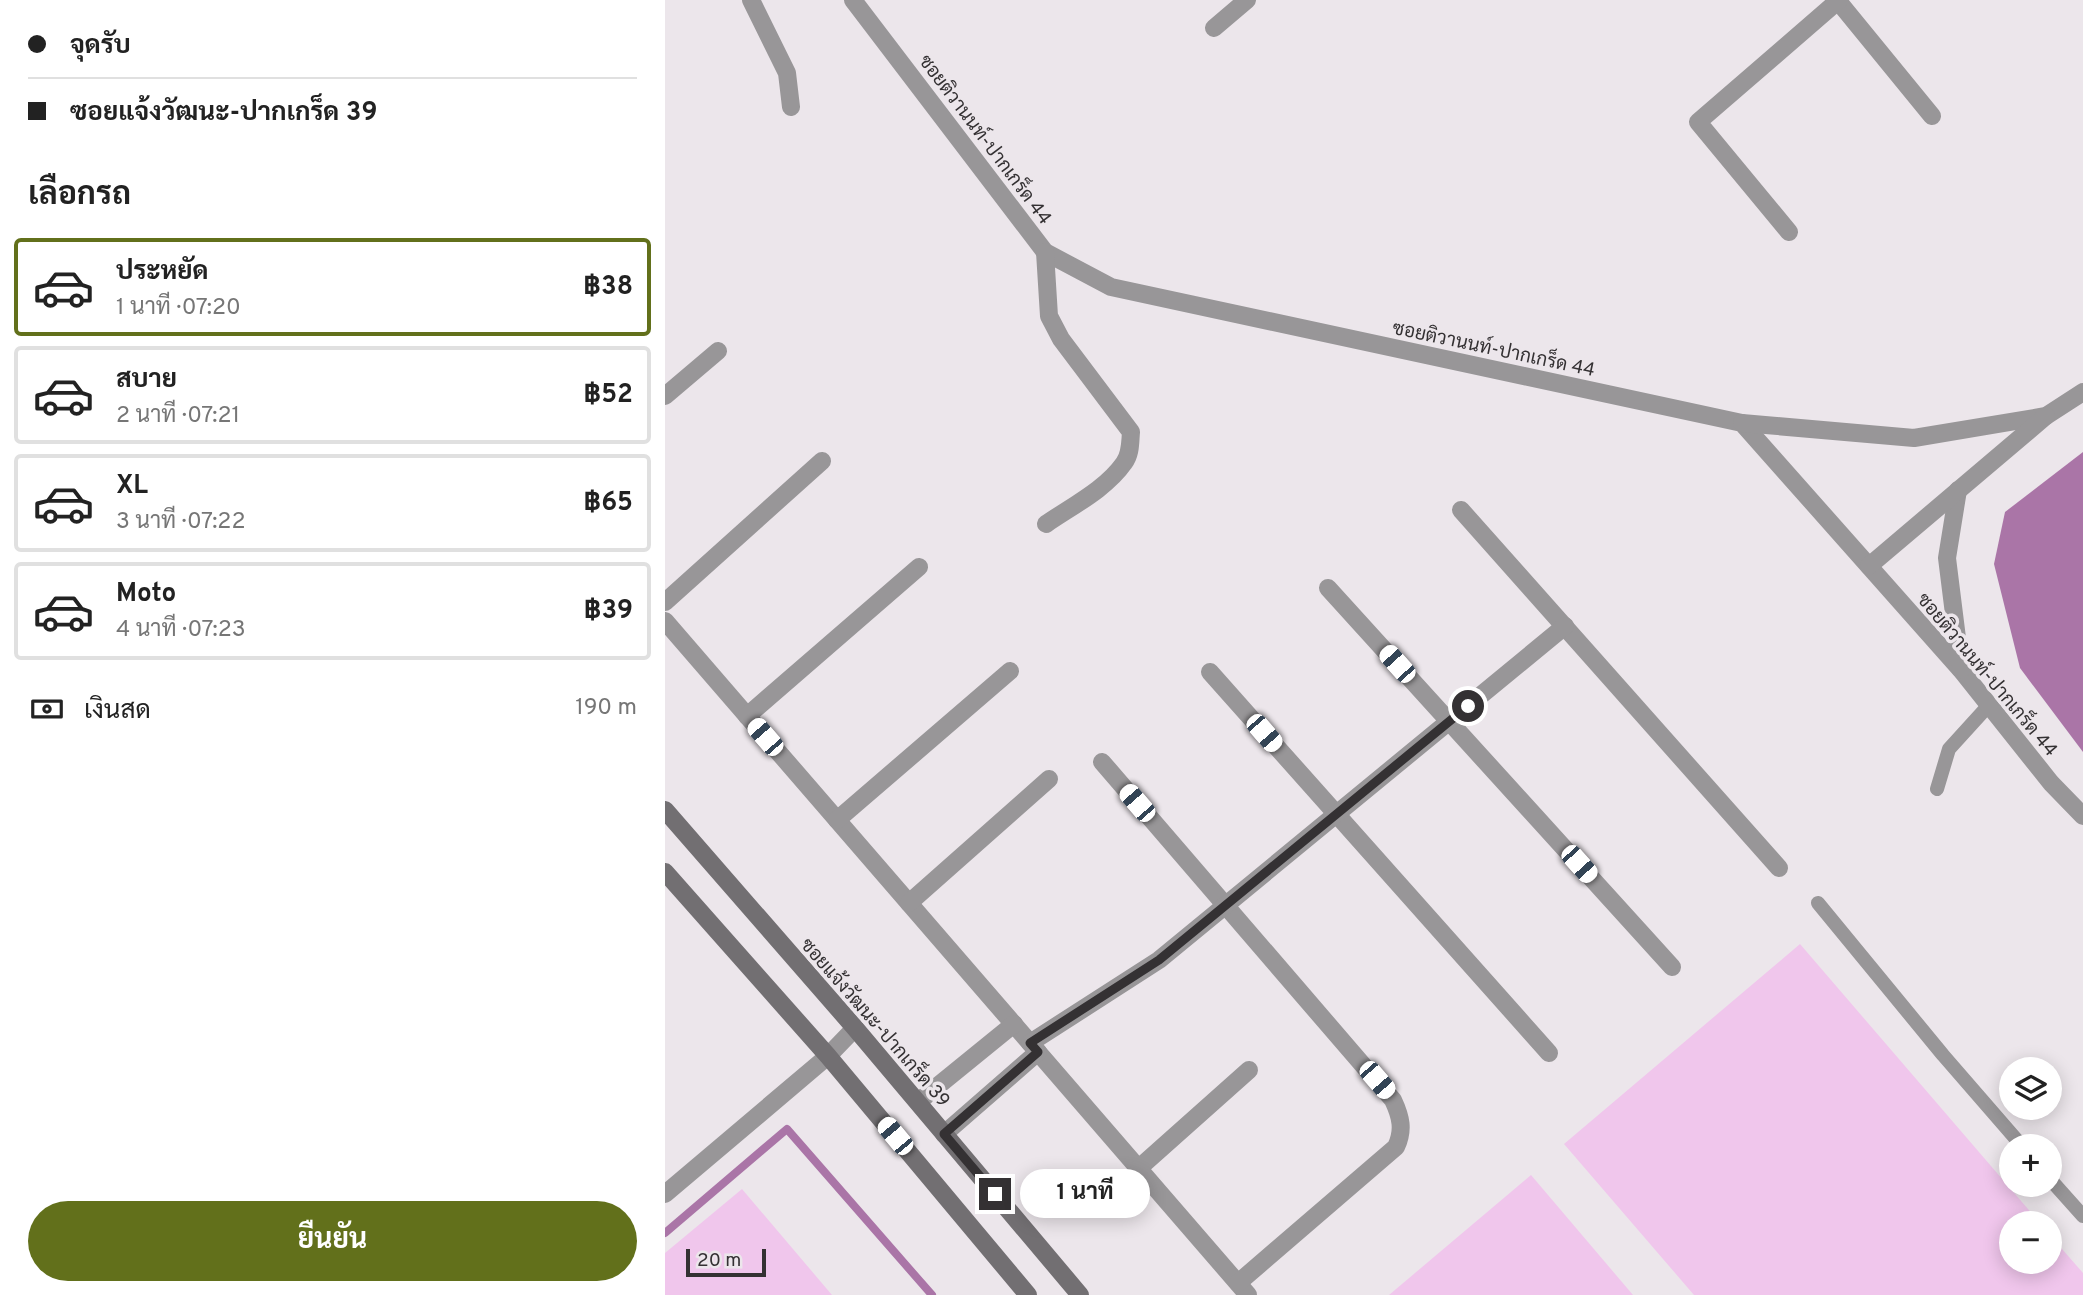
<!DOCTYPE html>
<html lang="th">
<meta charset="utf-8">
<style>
:root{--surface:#fff;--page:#f6f6f6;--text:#222;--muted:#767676;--line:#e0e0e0;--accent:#62701b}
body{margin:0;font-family:Overpass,Sarabun,sans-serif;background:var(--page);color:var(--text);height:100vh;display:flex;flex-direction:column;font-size:26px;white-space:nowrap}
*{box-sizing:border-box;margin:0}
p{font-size:23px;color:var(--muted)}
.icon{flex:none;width:38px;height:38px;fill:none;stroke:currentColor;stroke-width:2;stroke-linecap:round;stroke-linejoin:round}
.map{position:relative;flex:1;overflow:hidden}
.sheet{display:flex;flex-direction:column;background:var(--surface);width:665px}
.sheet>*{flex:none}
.hud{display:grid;align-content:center;height:154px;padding:0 28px;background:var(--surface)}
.fabs{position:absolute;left:1334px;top:1057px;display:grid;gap:14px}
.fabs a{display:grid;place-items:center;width:63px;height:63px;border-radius:50%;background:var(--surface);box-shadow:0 4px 18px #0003;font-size:35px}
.scale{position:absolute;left:21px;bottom:18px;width:80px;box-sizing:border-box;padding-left:7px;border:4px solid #343133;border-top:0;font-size:19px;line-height:24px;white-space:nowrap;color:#343133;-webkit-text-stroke:5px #ece6eb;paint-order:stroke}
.end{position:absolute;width:32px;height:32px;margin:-16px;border:9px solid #343133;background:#fff;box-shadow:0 0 0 4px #fff}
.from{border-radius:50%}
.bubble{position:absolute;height:49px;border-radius:24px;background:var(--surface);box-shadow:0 4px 18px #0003;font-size:23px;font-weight:700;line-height:49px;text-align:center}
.car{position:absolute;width:21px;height:42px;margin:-21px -10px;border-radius:9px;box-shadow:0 0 5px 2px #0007;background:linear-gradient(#fff 24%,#345 0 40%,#fff 0 76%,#345 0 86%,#fff 0)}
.hud b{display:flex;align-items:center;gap:24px;height:66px;font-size:26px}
.hud b+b{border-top:2px solid var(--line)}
.hud i{width:18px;height:18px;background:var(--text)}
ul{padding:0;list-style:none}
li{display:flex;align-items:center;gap:21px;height:98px;margin:0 14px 10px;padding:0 14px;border:4px solid var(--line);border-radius:7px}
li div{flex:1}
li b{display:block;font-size:26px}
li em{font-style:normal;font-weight:700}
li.active{border-color:var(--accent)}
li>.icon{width:63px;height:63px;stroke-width:1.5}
h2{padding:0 28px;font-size:32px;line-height:84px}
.pay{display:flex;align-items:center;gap:18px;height:77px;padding:0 28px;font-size:26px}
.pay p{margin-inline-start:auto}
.cta{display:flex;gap:14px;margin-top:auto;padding:14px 28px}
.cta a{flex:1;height:80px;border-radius:42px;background:var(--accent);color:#fff;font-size:28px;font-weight:700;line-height:80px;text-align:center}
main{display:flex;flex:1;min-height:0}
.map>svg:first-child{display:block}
.green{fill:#f0c6ec}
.water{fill:#aa75a7}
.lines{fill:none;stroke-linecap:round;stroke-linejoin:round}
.stream{stroke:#aa75a7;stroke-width:8}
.service{stroke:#989698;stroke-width:14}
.minor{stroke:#989698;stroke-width:18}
.secondary{stroke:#726f72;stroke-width:18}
.route{stroke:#343133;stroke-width:9}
.labels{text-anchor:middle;stroke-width:7;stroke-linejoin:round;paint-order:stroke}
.street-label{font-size:19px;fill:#343133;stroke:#ece6eb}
</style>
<main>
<section class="sheet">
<div class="hud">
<b><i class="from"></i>จุดรับ</b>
<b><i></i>ซอยแจ้งวัฒนะ-ปากเกร็ด 39</b>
</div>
<h2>เลือกรถ</h2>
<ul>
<li class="active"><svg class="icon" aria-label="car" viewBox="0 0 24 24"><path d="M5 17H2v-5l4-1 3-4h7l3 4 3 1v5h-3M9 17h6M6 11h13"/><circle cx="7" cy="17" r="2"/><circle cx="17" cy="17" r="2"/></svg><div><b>ประหยัด</b><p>1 นาที · 07:20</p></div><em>฿38</em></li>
<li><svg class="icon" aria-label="car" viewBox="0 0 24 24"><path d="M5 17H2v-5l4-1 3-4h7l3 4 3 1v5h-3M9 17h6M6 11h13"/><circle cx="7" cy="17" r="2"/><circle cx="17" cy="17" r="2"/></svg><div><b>สบาย</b><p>2 นาที · 07:21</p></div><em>฿52</em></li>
<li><svg class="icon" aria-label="car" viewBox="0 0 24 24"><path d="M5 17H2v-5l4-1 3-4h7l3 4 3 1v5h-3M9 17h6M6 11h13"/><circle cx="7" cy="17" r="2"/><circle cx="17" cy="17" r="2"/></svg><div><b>XL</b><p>3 นาที · 07:22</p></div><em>฿65</em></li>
<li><svg class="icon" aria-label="car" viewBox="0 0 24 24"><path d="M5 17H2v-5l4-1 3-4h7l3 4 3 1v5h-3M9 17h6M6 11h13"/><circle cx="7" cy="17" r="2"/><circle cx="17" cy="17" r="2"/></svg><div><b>Moto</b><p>4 นาที · 07:23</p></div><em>฿39</em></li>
</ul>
<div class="pay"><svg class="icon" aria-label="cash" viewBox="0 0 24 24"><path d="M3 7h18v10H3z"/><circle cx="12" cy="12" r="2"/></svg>เงินสด<p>190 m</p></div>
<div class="cta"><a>ยืนยัน</a></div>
</section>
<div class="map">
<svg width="1418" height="1295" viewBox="0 0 1418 1295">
<rect width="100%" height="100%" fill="#ece6eb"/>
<g class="green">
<path d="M1135,944L1375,1223H1346V1262H1384V1234L1418,1273V1295H1029L899,1144Z"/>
<path d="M866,1175L968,1295H724Z"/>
<path d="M77,1189L167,1295H0V1253Z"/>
</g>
<path class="water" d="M1418,452V752L1355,668L1329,564L1340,512Z"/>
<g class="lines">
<path class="stream" d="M0,1233L122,1129L267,1295"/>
<g class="service">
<path d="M1272,789L1284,749L1324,705"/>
<path d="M1153,903L1278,1055L1357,1146"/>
<path d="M1384,1178L1418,1216"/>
</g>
<g class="minor">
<path d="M86,0L122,73L126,107"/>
<path d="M188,0L380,252L446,287L1077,423L1296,670L1386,783L1418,816"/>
<path d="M1173,1L1267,116"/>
<path d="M549,28L582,0"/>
<path d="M1124,232L1033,122L1174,0"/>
<path d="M380,252L384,316L396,339L466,432C465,442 466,454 459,463C441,489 407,506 381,524"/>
<path d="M0,396L53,351"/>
<path d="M1077,423L1249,438L1381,416L1418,392"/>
<path d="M1293,490L1282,558L1296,670"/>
<path d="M796,510L1114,868"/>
<path d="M1204,566L1381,416"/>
<path d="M663,588L1007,967"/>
<path d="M0,602L157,461"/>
<path d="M0,621L583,1295"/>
<path d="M545,672L884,1053"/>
<path d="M82,716L254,567"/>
<path d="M437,762L728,1100C736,1117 739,1130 731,1147L573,1283"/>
<path d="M172,820L345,671"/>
<path d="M244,903L384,779"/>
<path d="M365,1043L494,960L900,626"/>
<path d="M253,1102L349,1024"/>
<path d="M279,1134L373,1052"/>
<path d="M474,1168L584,1070"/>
<path d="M0,1194L163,1056L190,1028"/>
</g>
<g class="secondary">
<path d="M0,810L190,1028L415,1295"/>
<path d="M0,872L163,1056L363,1295"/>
</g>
</g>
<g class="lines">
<path class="route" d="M330,1194L279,1134L373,1052L365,1043L494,960L803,706"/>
</g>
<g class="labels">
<g class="street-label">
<text transform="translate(321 139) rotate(53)" y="7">ซอยติวานนท์-ปากเกร็ด 44</text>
<text transform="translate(829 348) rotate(12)" y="7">ซอยติวานนท์-ปากเกร็ด 44</text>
<text transform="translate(1323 674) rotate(50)" y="7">ซอยติวานนท์-ปากเกร็ด 44</text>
<text transform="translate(211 1022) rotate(49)" y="7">ซอยแจ้งวัฒนะ-ปากเกร็ด 39</text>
</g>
</g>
</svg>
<div class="fabs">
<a><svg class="icon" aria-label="layers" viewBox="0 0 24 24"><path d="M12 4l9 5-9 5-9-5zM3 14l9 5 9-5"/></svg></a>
<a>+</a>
<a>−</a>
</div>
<div class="scale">20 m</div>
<i class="end from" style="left:803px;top:706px"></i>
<i class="end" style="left:330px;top:1194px"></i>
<div class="bubble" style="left:355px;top:1169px;width:130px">1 นาที</div>
<i class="car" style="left:732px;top:664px;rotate:318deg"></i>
<i class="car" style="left:599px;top:733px;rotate:139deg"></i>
<i class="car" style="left:100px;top:737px;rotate:319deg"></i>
<i class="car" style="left:472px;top:803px;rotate:319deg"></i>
<i class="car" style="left:914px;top:864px;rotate:138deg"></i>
<i class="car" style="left:712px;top:1080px;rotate:139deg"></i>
<i class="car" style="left:230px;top:1136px;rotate:320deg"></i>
</div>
</main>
